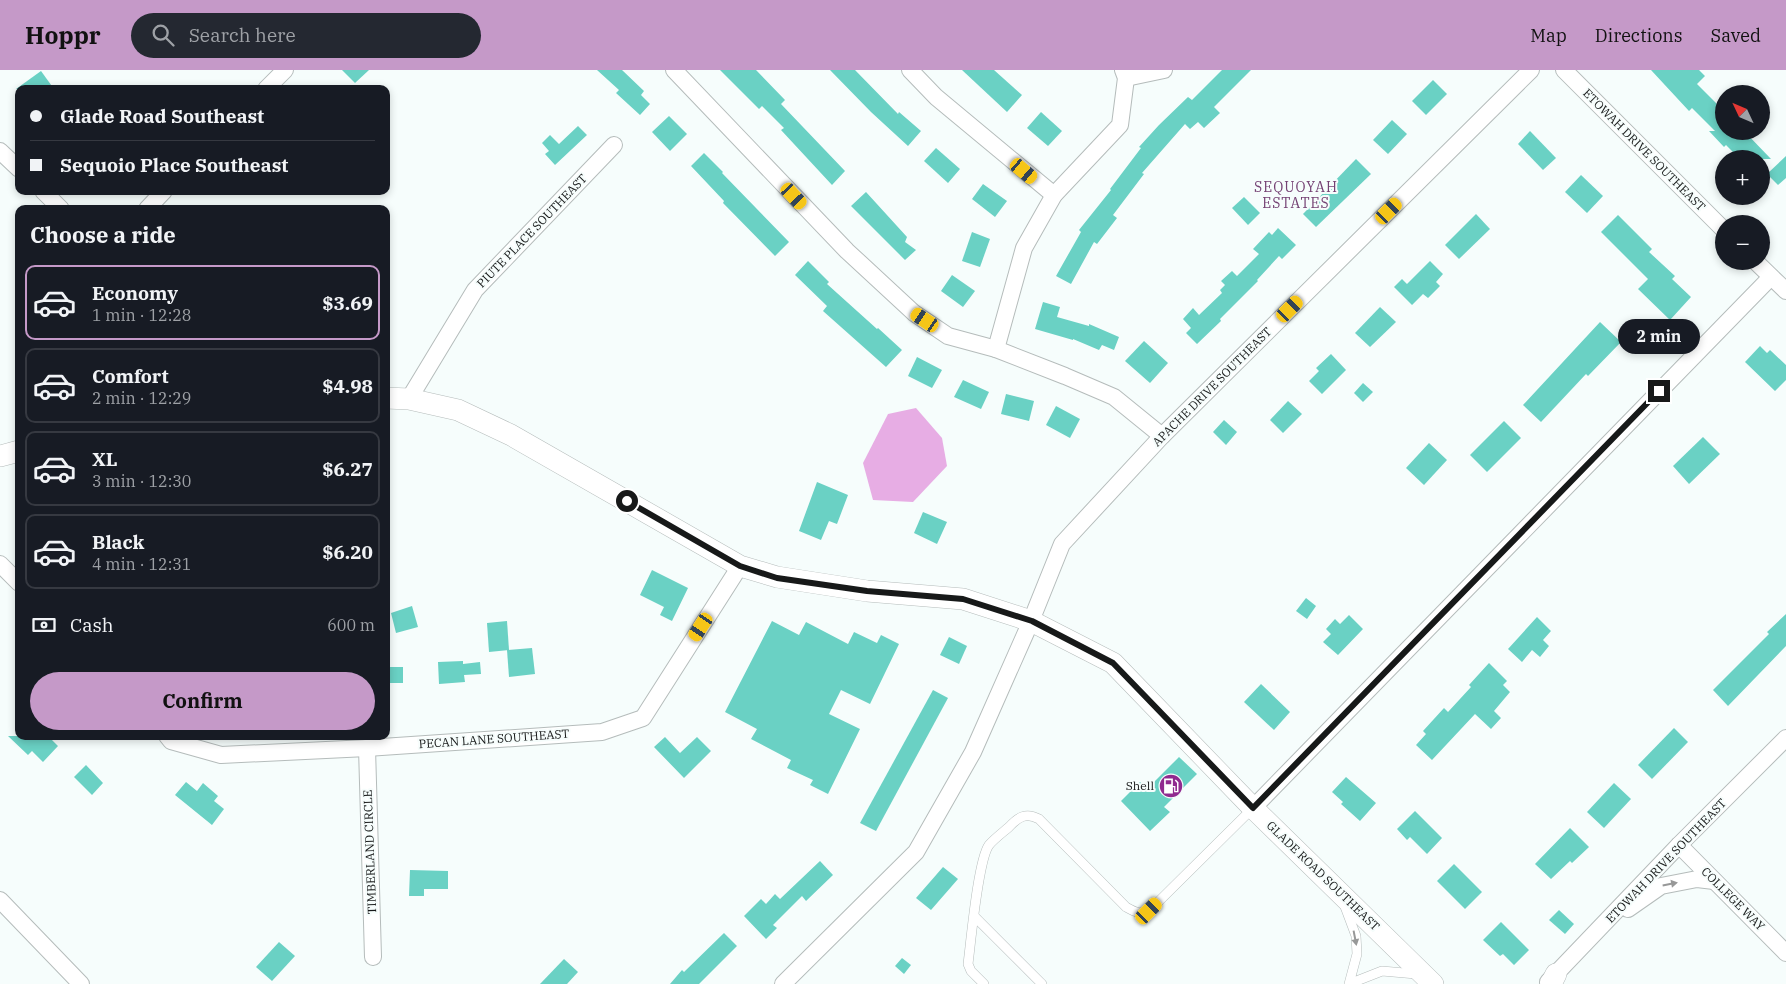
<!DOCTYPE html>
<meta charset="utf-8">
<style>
:root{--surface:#171b24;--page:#242831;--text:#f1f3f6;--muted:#9ea1a6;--line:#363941;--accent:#c599c8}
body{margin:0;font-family:"IBM Plex Serif",serif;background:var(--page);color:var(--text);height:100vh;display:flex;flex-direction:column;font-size:19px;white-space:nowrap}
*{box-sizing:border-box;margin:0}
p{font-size:16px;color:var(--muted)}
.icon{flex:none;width:28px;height:28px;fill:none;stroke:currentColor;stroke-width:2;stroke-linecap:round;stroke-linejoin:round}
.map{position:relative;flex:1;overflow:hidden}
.sheet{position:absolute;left:15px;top:135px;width:375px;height:535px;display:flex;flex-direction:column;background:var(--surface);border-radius:10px;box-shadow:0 2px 8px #0003}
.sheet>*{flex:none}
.banner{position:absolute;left:15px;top:15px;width:375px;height:110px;border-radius:10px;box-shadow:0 2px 8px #0003;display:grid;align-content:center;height:110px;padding:0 15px;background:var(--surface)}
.needle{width:32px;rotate:314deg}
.buttons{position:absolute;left:1715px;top:15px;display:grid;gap:10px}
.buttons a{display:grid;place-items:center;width:55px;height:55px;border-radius:50%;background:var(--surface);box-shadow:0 2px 8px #0003;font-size:25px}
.end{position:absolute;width:22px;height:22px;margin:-11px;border:6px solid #171919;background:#fff;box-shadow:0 0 0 2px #fff}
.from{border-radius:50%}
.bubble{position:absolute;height:35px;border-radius:18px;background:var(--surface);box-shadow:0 2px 8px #0003;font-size:16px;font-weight:800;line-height:35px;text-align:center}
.car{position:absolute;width:15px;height:30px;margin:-15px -8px;border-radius:6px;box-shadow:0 0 4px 1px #0007;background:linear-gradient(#f5c518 24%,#345 0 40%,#f5c518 0 76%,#345 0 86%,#f5c518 0)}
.banner b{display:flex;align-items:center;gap:18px;height:48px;font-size:19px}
.banner b+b{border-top:1px solid var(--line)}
.banner i{width:12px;height:12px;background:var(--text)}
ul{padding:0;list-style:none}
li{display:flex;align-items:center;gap:15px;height:75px;margin:0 10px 8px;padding:0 5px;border:2px solid var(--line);border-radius:10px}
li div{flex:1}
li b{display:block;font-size:19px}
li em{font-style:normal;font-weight:800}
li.current{border-color:var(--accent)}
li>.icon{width:45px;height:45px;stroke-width:1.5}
h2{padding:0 15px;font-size:22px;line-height:60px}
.pay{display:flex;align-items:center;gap:12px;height:55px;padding:0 15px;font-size:19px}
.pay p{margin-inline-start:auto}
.button{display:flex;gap:10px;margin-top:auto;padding:10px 15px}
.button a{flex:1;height:58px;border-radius:30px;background:var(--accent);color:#111;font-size:20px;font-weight:800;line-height:58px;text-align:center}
header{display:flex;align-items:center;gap:30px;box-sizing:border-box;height:70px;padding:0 25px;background:var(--accent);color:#111}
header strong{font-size:24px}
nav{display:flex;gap:28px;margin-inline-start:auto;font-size:18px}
.search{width:350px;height:45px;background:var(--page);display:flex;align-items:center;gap:12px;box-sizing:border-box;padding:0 18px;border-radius:28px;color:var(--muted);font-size:19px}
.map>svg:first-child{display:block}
.water{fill:#e7ade4}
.building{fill:#6ad1c4}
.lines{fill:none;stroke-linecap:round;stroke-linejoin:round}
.service-casing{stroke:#b5bcbb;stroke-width:10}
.minor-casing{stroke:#b5bcbb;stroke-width:18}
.tertiary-casing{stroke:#b5bcbb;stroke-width:22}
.service{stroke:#fff;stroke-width:9}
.minor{stroke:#fff;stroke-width:16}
.tertiary{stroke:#fff;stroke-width:21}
.oneway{fill:#979898}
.route{stroke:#171919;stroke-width:6}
.labels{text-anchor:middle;stroke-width:4;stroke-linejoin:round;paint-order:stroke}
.street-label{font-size:12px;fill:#171919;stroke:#f6fdfc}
.poi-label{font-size:12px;fill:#171919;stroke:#f6fdfc;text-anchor:end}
.neighbourhood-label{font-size:14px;letter-spacing:1px;fill:#744173;stroke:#f6fdfc}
</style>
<header>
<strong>Hoppr</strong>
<div class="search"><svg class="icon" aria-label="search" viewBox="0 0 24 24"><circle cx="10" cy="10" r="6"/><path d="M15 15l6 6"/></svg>Search here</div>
<nav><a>Map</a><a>Directions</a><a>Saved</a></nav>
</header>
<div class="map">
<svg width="1786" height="914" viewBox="0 0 1786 914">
<rect width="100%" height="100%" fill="#f6fdfc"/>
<path class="water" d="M916,338L942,368L947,396L913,432L873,430L863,393L888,344Z"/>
<g class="building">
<path d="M342,0H369L355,13Z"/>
<path d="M597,0H622L644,21L641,25L650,34L640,45L616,23L619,20Z"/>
<path d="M720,0H756L785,30L781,34L845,101L832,115L781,60L784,58L762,36L759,39Z"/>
<path d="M830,0H855L898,44L899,42L921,61L908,76L871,42Z"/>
<path d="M962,0H994L1022,25L1007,42Z"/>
<path d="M1222,0H1251L1214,37L1220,43L1204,58L1198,52L1190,59L1185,54L1142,103L1144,104L1113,145L1117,148L1097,174L1094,172L1071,214L1056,206L1081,162L1079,160L1111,120L1110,119L1141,78L1139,77L1159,55L1188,27L1192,30Z"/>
<path d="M1651,0H1699L1705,6L1697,14L1724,41V61H1744L1771,89H1740L1726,75L1724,77L1709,61H1715L1692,38L1689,41Z"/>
<path d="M41,1L54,19H16Z"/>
<path d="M1433,10L1447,24L1426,45L1412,31Z"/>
<path d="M1041,42L1062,61L1048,76L1027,58Z"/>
<path d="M669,46L687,64L670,81L652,62Z"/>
<path d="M1392,50L1407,64L1388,84L1373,70Z"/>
<path d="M578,56L587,65L555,95L545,84L549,81L542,73L550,65L559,74Z"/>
<path d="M1530,61L1556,88L1543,100L1518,74Z"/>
<path d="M936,78L960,99L948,113L924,91Z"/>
<path d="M704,83L723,102L722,103L789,172L775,186L723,133L724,131L691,96Z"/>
<path d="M1786,86V108L1778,115L1767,104Z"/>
<path d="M1356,89L1371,104L1316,157L1303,144Z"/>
<path d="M1581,105L1603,126L1587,143L1565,122Z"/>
<path d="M983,114L1007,131L995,147L972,129Z"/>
<path d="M866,122L907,167L905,172L916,180L905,190L851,136Z"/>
<path d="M1244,127L1260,143L1248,155L1232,138Z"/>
<path d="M1476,144L1490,159L1459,189L1445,175Z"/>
<path d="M1618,145L1652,179L1649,182L1675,206L1672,209L1691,227L1670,250L1638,219L1648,209L1601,162Z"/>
<path d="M1278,158L1296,175L1282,189L1279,186L1257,210L1258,211L1220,249L1221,251L1197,274L1186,263L1191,258L1183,249L1193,238L1199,245L1222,223L1220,220L1225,215L1221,211L1232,201L1237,206L1259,184L1253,179L1269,162L1272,165Z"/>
<path d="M972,162L990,169L980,197L962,191Z"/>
<path d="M808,191L829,212L827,214L877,259L878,258L902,280L886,297L823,241L827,236L795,205Z"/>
<path d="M1430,191L1443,204L1436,212L1440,216L1428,228L1423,224L1412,235L1394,217L1402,209L1407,214Z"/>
<path d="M952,205L975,221L963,237L941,221Z"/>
<path d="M1043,232L1060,237L1057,247L1089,256V254L1119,267L1114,280L1102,275L1099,280L1073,269V270L1035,259Z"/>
<path d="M1380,237L1396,252L1370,277L1355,263Z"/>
<path d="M1600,252L1621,272L1588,306L1586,304L1541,352L1523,335Z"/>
<path d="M1144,271L1168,293L1150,313L1125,291Z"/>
<path d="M1760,276L1767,283L1770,280L1786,295V310L1775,321L1745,292Z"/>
<path d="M1331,284L1346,300L1322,324L1309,311L1319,301L1316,298Z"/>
<path d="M917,287L942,300L932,318L908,306Z"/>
<path d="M963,310L989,322L981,339L954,327Z"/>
<path d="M1363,313L1373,322L1363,332L1354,323Z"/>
<path d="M1006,324L1034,331L1029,351L1001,344Z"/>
<path d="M1288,331L1302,344L1283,363L1270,350Z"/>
<path d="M1056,336L1080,349L1070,368L1046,355Z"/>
<path d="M1224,350L1237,362L1226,375L1213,362Z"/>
<path d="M1504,351L1521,368L1487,402L1470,385Z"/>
<path d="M1703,367L1720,384L1689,414L1673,396Z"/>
<path d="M1429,373L1447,390L1424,415L1406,398Z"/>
<path d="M817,412L848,425L837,454L829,451L821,470L799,461Z"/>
<path d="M923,442L947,452L937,474L914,463Z"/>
<path d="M652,500L688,518L672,551L660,545L664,537L640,525Z"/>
<path d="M1306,528L1316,536L1307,549L1296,541Z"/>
<path d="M412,536L418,557L396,563L391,543Z"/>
<path d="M1786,544V576L1728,636L1713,620L1769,564L1767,562Z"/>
<path d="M1349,545L1363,559L1338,585L1323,572L1331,564L1326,559L1335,549L1340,554Z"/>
<path d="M1537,547L1551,561L1543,570L1549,576L1540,587L1532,580L1522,592L1508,579Z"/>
<path d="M507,551L509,580L489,582L487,553Z"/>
<path d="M772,551L799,565L806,552L848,574L854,562L877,573L881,565L899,574L870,634L841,620L829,644L860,659L828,724L810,715L813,710L787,698L791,690L751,669L757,659L725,642Z"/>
<path d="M949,567L967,576L959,594L940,585Z"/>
<path d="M532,578L535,604L509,607L507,580Z"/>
<path d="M463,591V594L480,592L481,604L464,605L465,612L439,614L438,592Z"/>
<path d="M1489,593L1507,611L1503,615L1510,622L1494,641L1501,648L1491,659L1475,644L1432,690L1416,675L1426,664L1423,661L1444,638L1448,642L1471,617L1469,615Z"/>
<rect x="386" y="597" width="17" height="16"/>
<path d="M1261,614L1290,642L1274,660L1244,632Z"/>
<path d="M933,620L948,628L876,761L860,753Z"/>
<path d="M1674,658L1688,672L1652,709L1638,695Z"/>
<path d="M8,666H48L58,676L43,692L32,681L28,685Z"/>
<path d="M665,667L680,683L697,667L711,681L684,708L654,677Z"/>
<path d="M1179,687L1197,704L1164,737L1170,742L1150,761L1121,731L1140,712L1147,719Z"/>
<path d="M86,695L103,713L92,725L74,707Z"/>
<path d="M1346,707L1376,733L1360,751L1341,734L1343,732L1332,722Z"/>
<path d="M186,712L197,721L203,713L218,726L214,731L224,739L212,755L175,725Z"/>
<path d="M1614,713L1631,729L1604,758L1587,742Z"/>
<path d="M1415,741L1442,768L1427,784L1410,767L1407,770L1397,759Z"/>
<path d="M1570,758L1589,777L1572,793L1570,791L1551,809L1535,794Z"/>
<path d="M820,791L833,805L806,831L802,826L773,855L777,858L766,869L744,846L761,829L766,834L775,824L780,829Z"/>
<path d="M1454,794L1482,822L1465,839L1437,811Z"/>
<path d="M943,797L958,809L931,840L916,828Z"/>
<path d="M410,800L448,801V819H424V826H409Z"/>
<path d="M1559,840L1574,854L1565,864L1549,850Z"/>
<path d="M1501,852L1529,880L1514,895L1503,884L1500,886L1483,870Z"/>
<path d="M724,863L737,876L699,914H670L682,900L684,902Z"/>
<path d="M279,872L295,886L272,911L256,897Z"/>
<path d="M902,888L911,895L904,904L895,896Z"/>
<path d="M564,889L578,902L567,914H540Z"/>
</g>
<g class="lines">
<g class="service-casing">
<g id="service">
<path d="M1344,834L1356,866L1357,884L1349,914L1382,901L1416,904"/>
<path d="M975,847L1042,914"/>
<path d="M984,914L971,901L968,894C971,871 978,790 989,775C994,769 1002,763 1009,757C1018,747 1026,742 1039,749L1126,837C1135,842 1140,845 1149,841L1253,738"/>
</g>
</g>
<g class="minor-casing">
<g id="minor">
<path d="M674,0L847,181L914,243L948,266L996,279"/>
<path d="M910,0L936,27L1054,125"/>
<path d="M1123,0L1126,8L1120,55L1054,125L1024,178L996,279L1065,306L1114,327L1162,366"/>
<path d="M1564,0L1724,160"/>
<path d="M1126,8L1164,0"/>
<path d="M266,19L285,0"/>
<path d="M0,81L19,99"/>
<path d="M43,121L61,139"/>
<path d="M147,139L164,121"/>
<path d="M1755,191L1786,221"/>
<path d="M409,329L475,220L614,75"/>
<path d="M0,494L19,513"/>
<path d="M167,666L171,671L221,685L367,678L602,662L643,648L740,496"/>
<path d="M367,678L373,887"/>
<path d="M1253,738L1771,207"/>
<path d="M1679,775L1786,883"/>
<path d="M0,830L81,914"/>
<path d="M1628,839L1661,816L1697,809L1714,811"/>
<path d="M1548,912L1679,775L1786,668"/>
<path d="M783,914L916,782L973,682L1031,551L1062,474L1162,366L1531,0"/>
</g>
</g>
<g class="tertiary-casing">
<g id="tertiary">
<path d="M386,328L409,329L458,340L511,365L740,496L777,507L867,521L963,529L1031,551L1113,593L1253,738L1433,914"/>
<path d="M0,386L19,381"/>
<path d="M1551,914L1556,904"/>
</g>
</g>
<use href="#service" class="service"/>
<use href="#minor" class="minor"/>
<use href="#tertiary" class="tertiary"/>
</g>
<defs><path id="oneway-solid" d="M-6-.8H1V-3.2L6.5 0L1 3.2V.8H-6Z" transform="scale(1.25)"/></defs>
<g class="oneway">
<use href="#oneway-solid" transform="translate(1670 814) rotate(-11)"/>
<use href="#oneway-solid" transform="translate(1355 868) rotate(79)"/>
</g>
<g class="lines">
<path class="route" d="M627,431L740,496L777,508L867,521L963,529L1032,551L1113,593L1253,738L1659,321"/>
</g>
<defs>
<g id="fuel-disc" transform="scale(1.25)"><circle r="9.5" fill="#902a8f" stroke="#f6fdfc"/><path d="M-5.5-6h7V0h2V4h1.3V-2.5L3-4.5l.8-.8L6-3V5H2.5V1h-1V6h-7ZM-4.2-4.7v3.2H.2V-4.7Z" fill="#fff"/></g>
</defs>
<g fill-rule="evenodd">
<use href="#fuel-disc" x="1171" y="716"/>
</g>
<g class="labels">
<g class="street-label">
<text transform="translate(1644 80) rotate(45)" y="4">ETOWAH DRIVE SOUTHEAST</text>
<text transform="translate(532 161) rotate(-46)" y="4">PIUTE PLACE SOUTHEAST</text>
<text transform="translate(1212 317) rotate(-45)" y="4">APACHE DRIVE SOUTHEAST</text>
<text transform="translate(494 669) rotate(-4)" y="4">PECAN LANE SOUTHEAST</text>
<text transform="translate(370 782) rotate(-92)" y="4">TIMBERLAND CIRCLE</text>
<text transform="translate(1666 791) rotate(-46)" y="4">ETOWAH DRIVE SOUTHEAST</text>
<text transform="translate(1323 806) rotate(44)" y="4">GLADE ROAD SOUTHEAST</text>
<text transform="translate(1733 829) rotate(45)" y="4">COLLEGE WAY</text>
</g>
<g class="poi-label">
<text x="1154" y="720">Shell</text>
</g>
<g class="neighbourhood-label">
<text x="1296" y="122">SEQUOYAH<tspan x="1296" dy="16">ESTATES</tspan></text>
</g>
</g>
</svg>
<div class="buttons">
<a><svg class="needle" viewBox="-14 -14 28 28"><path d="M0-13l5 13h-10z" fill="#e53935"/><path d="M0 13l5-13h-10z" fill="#9ea1a6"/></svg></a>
<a>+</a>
<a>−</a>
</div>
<i class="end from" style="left:627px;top:431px"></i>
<i class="end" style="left:1659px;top:321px"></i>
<div class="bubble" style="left:1618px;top:249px;width:82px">2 min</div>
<i class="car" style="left:1024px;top:101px;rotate:130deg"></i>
<i class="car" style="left:794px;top:126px;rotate:137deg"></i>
<i class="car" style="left:1389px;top:141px;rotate:45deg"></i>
<i class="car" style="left:1290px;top:239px;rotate:45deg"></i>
<i class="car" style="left:925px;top:250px;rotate:304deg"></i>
<i class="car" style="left:701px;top:557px;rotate:213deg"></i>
<i class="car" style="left:1149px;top:841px;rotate:45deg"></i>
<div class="banner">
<b><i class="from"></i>Glade Road Southeast</b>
<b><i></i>Sequoio Place Southeast</b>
</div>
<section class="sheet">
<h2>Choose a ride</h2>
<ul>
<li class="current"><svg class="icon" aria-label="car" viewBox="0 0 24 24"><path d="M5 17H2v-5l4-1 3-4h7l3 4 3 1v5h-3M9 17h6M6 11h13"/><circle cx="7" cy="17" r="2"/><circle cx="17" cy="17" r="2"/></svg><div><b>Economy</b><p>1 min · 12:28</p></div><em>$3.69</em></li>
<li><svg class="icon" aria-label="car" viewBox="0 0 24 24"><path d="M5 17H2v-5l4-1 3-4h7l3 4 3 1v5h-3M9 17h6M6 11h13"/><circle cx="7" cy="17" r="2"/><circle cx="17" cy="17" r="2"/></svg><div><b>Comfort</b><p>2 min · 12:29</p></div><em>$4.98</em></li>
<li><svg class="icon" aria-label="car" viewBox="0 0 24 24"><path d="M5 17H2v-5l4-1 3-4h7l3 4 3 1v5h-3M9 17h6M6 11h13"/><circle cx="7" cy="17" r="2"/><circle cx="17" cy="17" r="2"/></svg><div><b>XL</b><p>3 min · 12:30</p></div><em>$6.27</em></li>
<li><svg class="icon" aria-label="car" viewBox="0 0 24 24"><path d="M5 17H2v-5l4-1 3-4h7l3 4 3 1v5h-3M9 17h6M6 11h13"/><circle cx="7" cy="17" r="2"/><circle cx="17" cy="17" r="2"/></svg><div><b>Black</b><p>4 min · 12:31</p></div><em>$6.20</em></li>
</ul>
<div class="pay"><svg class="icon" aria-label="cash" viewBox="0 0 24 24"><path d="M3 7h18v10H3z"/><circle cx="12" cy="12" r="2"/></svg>Cash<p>600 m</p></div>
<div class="button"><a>Confirm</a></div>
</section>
</div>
